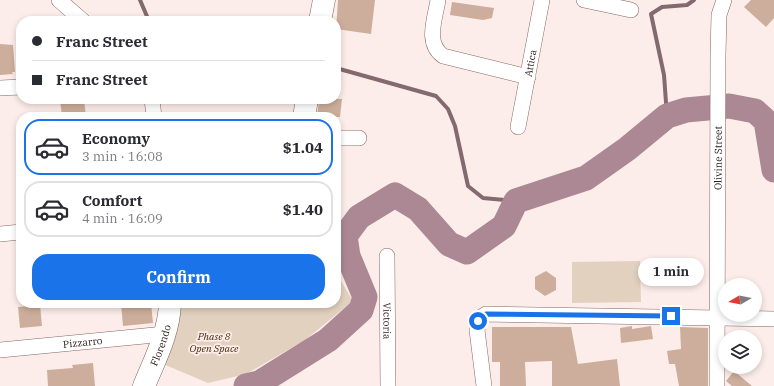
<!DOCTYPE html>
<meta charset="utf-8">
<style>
:root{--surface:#fff;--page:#f2f2f3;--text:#2b2b33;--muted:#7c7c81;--line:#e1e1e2;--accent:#1a73e8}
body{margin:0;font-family:"IBM Plex Serif",serif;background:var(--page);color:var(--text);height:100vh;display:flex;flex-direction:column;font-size:15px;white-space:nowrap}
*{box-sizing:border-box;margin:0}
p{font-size:13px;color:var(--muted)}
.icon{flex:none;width:22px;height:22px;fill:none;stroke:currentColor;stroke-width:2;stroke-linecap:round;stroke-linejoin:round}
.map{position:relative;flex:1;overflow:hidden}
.panel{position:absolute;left:16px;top:112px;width:325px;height:196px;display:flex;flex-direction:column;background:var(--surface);border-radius:16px;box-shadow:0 2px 6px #0003}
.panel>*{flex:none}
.top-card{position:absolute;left:16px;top:16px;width:325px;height:88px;border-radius:16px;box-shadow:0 2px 6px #0003;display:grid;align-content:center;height:88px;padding:0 16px;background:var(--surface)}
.needle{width:26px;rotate:260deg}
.buttons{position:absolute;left:718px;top:278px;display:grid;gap:8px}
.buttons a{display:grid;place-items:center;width:44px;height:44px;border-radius:50%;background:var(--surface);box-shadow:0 2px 6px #0003;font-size:20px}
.end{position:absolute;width:18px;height:18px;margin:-9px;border:5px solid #1a73e8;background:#fff;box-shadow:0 0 0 2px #fff}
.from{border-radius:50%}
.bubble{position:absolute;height:28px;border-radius:14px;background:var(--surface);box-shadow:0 2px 6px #0003;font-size:13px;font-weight:700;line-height:28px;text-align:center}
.top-card b{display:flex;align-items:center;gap:14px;height:38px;font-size:15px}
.top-card b+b{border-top:1px solid var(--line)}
.top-card i{width:10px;height:10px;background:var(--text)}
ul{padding:7px 0 0;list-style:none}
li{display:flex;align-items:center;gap:12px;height:56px;margin:0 8px 6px;padding:0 8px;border:2px solid var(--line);border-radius:16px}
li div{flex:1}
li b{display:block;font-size:15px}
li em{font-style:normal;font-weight:700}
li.current{border-color:var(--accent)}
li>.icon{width:36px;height:36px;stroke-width:1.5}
.button{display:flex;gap:8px;margin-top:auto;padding:8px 16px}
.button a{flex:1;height:46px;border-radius:16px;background:var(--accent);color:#fff;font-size:16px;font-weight:700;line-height:46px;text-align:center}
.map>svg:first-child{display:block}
.green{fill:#e2d1bf}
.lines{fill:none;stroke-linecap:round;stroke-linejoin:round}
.stream{stroke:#856971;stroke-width:4}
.river{stroke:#ab8894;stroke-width:25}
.building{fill:#cdae9c}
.street-casing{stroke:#866761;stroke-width:16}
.secondary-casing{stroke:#866761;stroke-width:23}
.street{stroke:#fff;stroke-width:15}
.secondary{stroke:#fff;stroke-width:22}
.route{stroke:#1a73e8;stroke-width:5}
.labels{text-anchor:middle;stroke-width:3.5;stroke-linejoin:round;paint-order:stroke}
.street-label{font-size:10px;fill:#2d201e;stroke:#fcedea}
.park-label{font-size:10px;font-style:italic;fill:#412806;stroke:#fcedea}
</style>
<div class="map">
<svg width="774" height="386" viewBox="0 0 774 386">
<rect width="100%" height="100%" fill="#fcedea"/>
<g class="green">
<path d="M640,261L641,302L572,303V262Z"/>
<path d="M336,265L338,276L353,301L305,340L246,374L208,383L163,364L178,303H336Z"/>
</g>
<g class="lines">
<g class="stream">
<path d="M140,0L149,21"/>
<path d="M336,68L436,96L448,109L455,126L468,186L483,198L516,201"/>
<path d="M667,116L664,75L651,14L662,7L687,5L694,0"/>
</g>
<path class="river" d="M246,386L259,383L328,340L361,310L365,297L348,256L345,236L359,217L395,195L418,209L449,244L467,252L504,226L516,201L586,178L627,149L667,116L686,110L729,106L755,111L766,121L774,170"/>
</g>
<g class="building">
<path d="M338,0H375L371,34L336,29Z"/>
<path d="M751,0H774V18L766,27L744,7Z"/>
<path d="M452,2L494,8L492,18L483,20L450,15Z"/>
<path d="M0,44L13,45L15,72H12L13,74L0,75Z"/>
<path d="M60,99H84L86,117H62Z"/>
<path d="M319,99H342L340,117H317Z"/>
<path d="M546,271L556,278V290L545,296L535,289V277Z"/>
<path d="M121,303H151L153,323L123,326Z"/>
<path d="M40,305L42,326L20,328L18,307Z"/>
<path d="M632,326V329L651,326L653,339L621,343L620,328Z"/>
<path d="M492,327H571L578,364L617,359L620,386H552V361L525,362L526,386H500V362H492Z"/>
<path d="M680,327L708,328V386H679L675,364H669L667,351L681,349Z"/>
<path d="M93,363L95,386H48L47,370L73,368L72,365Z"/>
<path d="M734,371L752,386H732L726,381Z"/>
</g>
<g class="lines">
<g class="street-casing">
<g id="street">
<path d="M59,0L83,21"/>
<path d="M438,0C435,19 425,43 443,56L528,77"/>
<path d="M584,0L631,10"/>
<path d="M0,88L21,87"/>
<path d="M152,99L154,117"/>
<path id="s1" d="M518,127L542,0"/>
<path d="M336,138H359"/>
<path d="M0,234L21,232"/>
<path id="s2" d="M387,256L388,386"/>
<path id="s3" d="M0,350L165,334"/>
<path d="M484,386L477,330L480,318L486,314L774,319"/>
<path id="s4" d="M717,386L718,55L719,15L724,0"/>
</g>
</g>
<g class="secondary-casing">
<g id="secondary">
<path d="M320,21L324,0"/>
<path d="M304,117L307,99"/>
<path id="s5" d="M144,386C155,359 169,333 170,303"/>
</g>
</g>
<use href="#street" class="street"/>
<use href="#secondary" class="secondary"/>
</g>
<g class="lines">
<path class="route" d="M478,321L486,314L671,316"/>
</g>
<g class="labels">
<g class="street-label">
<text dy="4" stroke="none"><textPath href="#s1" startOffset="65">Attica</textPath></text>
<text dy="4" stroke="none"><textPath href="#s4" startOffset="228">Olivine Street</textPath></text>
<text dy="4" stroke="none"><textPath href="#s2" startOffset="65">Victoria</textPath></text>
<text dy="4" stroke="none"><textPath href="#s3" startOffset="83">Pizzarro</textPath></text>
<text dy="4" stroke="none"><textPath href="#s5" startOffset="44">Florendo</textPath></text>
</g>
<g class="park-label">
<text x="214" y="340">Phase 8<tspan x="214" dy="12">Open Space</tspan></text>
</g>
</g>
</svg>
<div class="buttons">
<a><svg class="needle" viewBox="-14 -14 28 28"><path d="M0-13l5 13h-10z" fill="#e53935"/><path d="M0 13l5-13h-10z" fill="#7c7c81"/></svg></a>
<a><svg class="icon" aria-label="layers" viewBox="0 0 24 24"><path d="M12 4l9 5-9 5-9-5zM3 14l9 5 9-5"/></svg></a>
</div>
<i class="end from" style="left:478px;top:321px"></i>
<i class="end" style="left:671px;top:316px"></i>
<div class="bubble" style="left:638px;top:258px;width:66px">1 min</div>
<div class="top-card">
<b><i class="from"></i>Franc Street</b>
<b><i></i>Franc Street</b>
</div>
<section class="panel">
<ul>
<li class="current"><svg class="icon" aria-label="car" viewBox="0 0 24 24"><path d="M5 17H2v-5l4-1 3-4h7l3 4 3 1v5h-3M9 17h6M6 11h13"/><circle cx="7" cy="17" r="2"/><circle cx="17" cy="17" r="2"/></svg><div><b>Economy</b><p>3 min · 16:08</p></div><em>$1.04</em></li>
<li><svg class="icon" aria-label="car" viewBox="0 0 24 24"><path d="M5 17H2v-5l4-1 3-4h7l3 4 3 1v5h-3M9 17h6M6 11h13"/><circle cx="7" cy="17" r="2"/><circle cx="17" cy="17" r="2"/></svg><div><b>Comfort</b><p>4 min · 16:09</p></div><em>$1.40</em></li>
</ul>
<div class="button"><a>Confirm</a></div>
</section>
</div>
